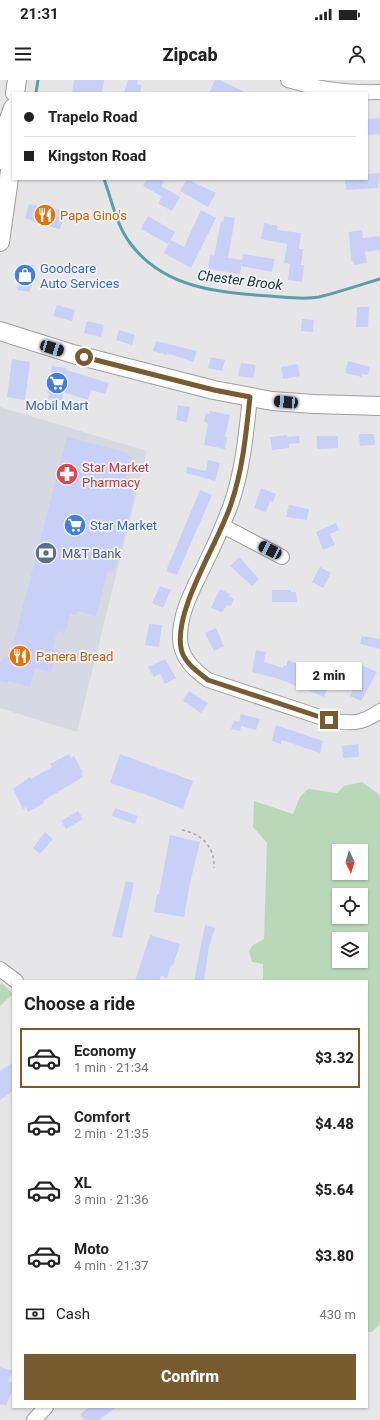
<!DOCTYPE html>
<meta charset="utf-8">
<style>
:root{--surface:#fff;--page:#f2f2f2;--text:#222;--muted:#767676;--line:#e0e0e0;--accent:#785b2e}
body{margin:0;font-family:Roboto,sans-serif;background:var(--page);color:var(--text);height:100vh;display:flex;flex-direction:column;font-size:15px;white-space:nowrap}
*{box-sizing:border-box;margin:0}
p{font-size:13px;color:var(--muted)}
.icon{flex:none;width:22px;height:22px;fill:none;stroke:currentColor;stroke-width:2;stroke-linecap:round;stroke-linejoin:round}
.map{position:relative;flex:1;overflow:hidden}
.sheet{position:absolute;left:12px;top:900px;width:356px;height:428px;display:flex;flex-direction:column;background:var(--surface);border-radius:0px;box-shadow:0 1px 3px #0004}
.sheet>*{flex:none}
.top-card{position:absolute;left:12px;top:12px;width:356px;height:88px;border-radius:0px;box-shadow:0 1px 3px #0004;display:grid;align-content:center;height:88px;padding:0 12px;background:var(--surface)}
.needle{width:26px;rotate:175deg}
.buttons{position:absolute;left:332px;top:764px;display:grid;gap:8px}
.buttons a{display:grid;place-items:center;width:36px;height:36px;border-radius:0px;background:var(--surface);box-shadow:0 1px 3px #0004;font-size:20px}
.end{position:absolute;width:18px;height:18px;margin:-9px;border:5px solid #785b2e;background:#fff;box-shadow:0 0 0 2px #fff}
.from{border-radius:50%}
.bubble{position:absolute;height:28px;border-radius:0px;background:var(--surface);box-shadow:0 1px 3px #0004;font-size:13px;font-weight:800;line-height:28px;text-align:center}
.car{position:absolute;width:12px;height:24px;margin:-12px -6px;border-radius:5px;box-shadow:0 0 3px 1px #0007;background:linear-gradient(#222 24%,#8ab4d8 0 40%,#222 0 76%,#8ab4d8 0 86%,#222 0)}
.top-card b{display:flex;align-items:center;gap:14px;height:38px;font-size:15px}
.top-card b+b{border-top:1px solid var(--line)}
.top-card i{width:10px;height:10px;background:var(--text)}
ul{padding:0;list-style:none}
li{display:flex;align-items:center;gap:12px;height:60px;margin:0 8px 6px;padding:0 4px;border:2px solid transparent;border-radius:0px}
li div{flex:1}
li b{display:block;font-size:15px}
li em{font-style:normal;font-weight:800}
li.active{border-color:var(--accent)}
li>.icon{width:36px;height:36px;stroke-width:1.5}
h2{padding:0 12px;font-size:18px;line-height:48px}
.pay{display:flex;align-items:center;gap:10px;height:44px;padding:0 12px;font-size:15px}
.pay p{margin-inline-start:auto}
.action{display:flex;gap:8px;margin-top:auto;padding:8px 12px}
.action a{flex:1;height:46px;border-radius:0px;background:var(--accent);color:#fff;font-size:16px;font-weight:800;line-height:46px;text-align:center}
.status{display:flex;justify-content:space-between;align-items:center;height:28px;padding:0 20px;background:var(--surface);direction:ltr}
.status svg{height:11px;fill:currentColor}
header{display:flex;justify-content:space-between;align-items:center;height:52px;padding:0 12px;background:var(--surface);font-size:18px;font-weight:800}
.map>svg:first-child{display:block}
.built{fill:#d6d8e2}
.green{fill:#b9d8b8;fill-rule:evenodd}
.lines{fill:none;stroke-linecap:round;stroke-linejoin:round}
.stream{stroke:#5ba0a5;stroke-width:3}
.building{fill:#c8d0f8}
.minor-casing{stroke:#9e9ea1;stroke-width:16}
.major-casing{stroke:#9e9ea1;stroke-width:20}
.path{stroke:#a6a6a9;stroke-width:1.5;stroke-dasharray:3 3;stroke-linecap:butt}
.minor{stroke:#fff;stroke-width:14}
.major{stroke:#fff;stroke-width:18}
.route{stroke:#785b2e;stroke-width:5}
.labels{text-anchor:middle;stroke-width:3.5;stroke-linejoin:round;paint-order:stroke}
.food-label{font-size:13px;fill:#c56008;stroke:#f3f3f6;text-anchor:start}
.shop-label{font-size:13px;fill:#366cbe;stroke:#f3f3f6;text-anchor:start}
.health-label{font-size:13px;fill:#be3a42;stroke:#f3f3f6;text-anchor:start}
.service-label{font-size:13px;fill:#4e5e75;stroke:#f3f3f6;text-anchor:start}
.water-label{font-size:14px;font-style:italic;fill:#103336;stroke:#f3f3f6}
</style>
<div class="status"><b>21:31</b><svg viewBox="0 0 49 12"><path d="M0 12V9h3v3zM5 12V6h3v6zM10 12V3h3v9zM15 12V0h3v12zM26 1h20v11H26zM47 4h2v5h-2z"/></svg></div>
<header><svg class="icon" aria-label="menu" viewBox="0 0 24 24"><path d="M4 6h16M4 12h16M4 18h16"/></svg>Zipcab<svg class="icon" aria-label="person" viewBox="0 0 24 24"><circle cx="12" cy="8" r="4"/><path d="M4 21q1-7 8-7t8 7"/></svg></header>
<div class="map">
<svg width="380" height="1340" viewBox="0 0 380 1340">
<rect width="100%" height="100%" fill="#e6e6e9"/>
<path class="built" d="M0,327L147,371L77,652L0,628Z"/>
<g class="green">
<path d="M362,702L380,715V1244L372,1252H367V901H263V884L252,882L249,871L253,865L264,859L267,763L253,747L254,721L293,734L300,717L308,709L337,713L344,706ZM339,771H361V793H339ZM339,815H361V837H339ZM339,859H361V881H339Z"/>
<path d="M2,903L13,914L0,926V905Z"/>
</g>
<g class="lines">
<g class="stream">
<path d="M36,13L38,0"/>
<path d="M104,99C112,121 116,144 130,163C163,208 219,213 270,216C286,217 303,220 319,217C339,212 360,205 380,199"/>
</g>
</g>
<g class="building">
<path d="M74,0H104L102,13H72Z"/>
<path d="M128,0H138L137,4L142,5L140,13H124Z"/>
<path d="M215,0H220L247,13H209Z"/>
<path d="M380,38V54L367,55V39Z"/>
<path d="M380,93L378,108L346,110L345,99H367V94Z"/>
<path d="M147,99H159L164,102L161,106L180,117L172,131L159,124L161,116L143,106Z"/>
<path d="M187,99L216,113L208,127L180,111Z"/>
<path d="M29,124L44,127L45,125L65,132L60,149L44,145L25,138Z"/>
<path d="M201,130L216,138L191,188L164,173L171,160L184,167Z"/>
<path d="M148,136L175,152L168,164L141,149Z"/>
<path d="M224,136L235,138L228,178L242,180L240,194L208,189L210,175L214,176L221,141L223,142Z"/>
<path d="M264,143L278,146L277,150L301,153L299,169H303L301,185H304L302,202L288,200L290,184L284,183L287,164L261,159Z"/>
<path d="M362,150L363,158L380,156V170L365,172L367,183L354,185L353,181H351L349,152Z"/>
<path d="M243,174L275,179L272,192L241,186Z"/>
<path d="M20,184L33,185L30,212L17,210Z"/>
<path d="M57,225L75,230L72,241L53,236Z"/>
<path d="M357,227H369L368,247H356Z"/>
<path d="M302,239L314,240L313,252L301,251Z"/>
<path d="M87,241L104,245L101,257L84,253Z"/>
<path d="M119,250L135,255L132,265L116,260Z"/>
<path d="M156,261L197,271L193,282L167,273V275L153,271Z"/>
<path d="M211,277L225,280L222,291L208,288Z"/>
<path d="M12,279L30,282L25,320L7,317Z"/>
<path d="M348,281L370,287L368,295L362,294V297L345,293Z"/>
<path d="M241,283L256,285L253,298L238,296Z"/>
<path d="M298,284L300,296L283,299L281,287Z"/>
<path d="M52,286L66,288V290L109,303L105,314L91,310L88,320L63,312L62,321L48,319L49,313H47Z"/>
<path d="M178,325L190,327L187,342L176,340Z"/>
<path d="M210,331L230,335L225,357H227L225,369L204,365L208,344L204,341L206,333L209,334Z"/>
<path d="M359,354H374L375,365L360,366Z"/>
<path d="M287,355V357L299,356L300,363L289,364V368L272,370L270,357Z"/>
<path d="M317,356H338V368L317,369Z"/>
<path d="M67,357L128,373L127,376L132,377L126,398L137,400L131,429L114,492L108,491L96,536L77,531L76,535L70,534L65,553L57,551L53,569L57,570L51,592L35,588L30,607L8,601L7,603L0,601V582H2L4,576L10,577Z"/>
<path d="M208,380L220,383L215,401L186,393L187,387L206,391Z"/>
<path d="M261,408L276,414L273,422L270,421L266,432L254,428Z"/>
<path d="M200,410L212,415L177,495L166,491Z"/>
<path d="M289,425L309,429L307,440L286,437Z"/>
<path d="M336,443L339,450L330,454L335,465L323,470L316,452Z"/>
<path d="M239,477L259,499L252,506L230,486Z"/>
<path d="M320,487L331,493L323,508L312,502Z"/>
<path d="M160,506L171,510L163,528L152,523Z"/>
<path d="M220,509L230,514L229,516L234,519L231,526L227,525L222,532L211,528Z"/>
<path d="M272,510H291V512H296L297,522H272Z"/>
<path d="M149,544L162,545L159,567L145,565Z"/>
<path d="M216,548L224,566L214,571L205,553Z"/>
<path d="M362,556L380,559V569L360,564Z"/>
<path d="M256,570L266,572L264,582L283,588L284,585L286,586L288,580L298,584L296,589L303,591L301,596L329,605L324,617L279,599L252,592Z"/>
<path d="M165,579L176,598L165,604L160,594L154,597L148,587Z"/>
<path d="M359,584L377,592L361,621L350,616L357,600L353,599Z"/>
<path d="M189,611L208,623L201,633L183,621Z"/>
<path d="M241,634L260,639L256,650L241,646L240,651L231,649L234,640L239,642Z"/>
<path d="M276,645L323,661L320,673L282,660L281,664L272,661Z"/>
<path d="M358,664L359,677L343,678L342,666Z"/>
<path d="M69,674L71,678L74,676L83,692L81,693L83,697L43,721L44,723L28,732L26,727L23,729L13,709L30,697L31,699L52,687L50,684Z"/>
<path d="M120,674L193,701L183,729L144,714L110,703Z"/>
<path d="M115,728L138,736L135,744L112,736Z"/>
<path d="M78,731L83,739L66,749L61,741Z"/>
<path d="M45,752L53,759L40,774L33,768Z"/>
<path d="M170,755L200,762L190,803L184,837L154,832L157,814H159Z"/>
<path d="M126,801L134,803L122,858L112,856Z"/>
<path d="M205,845L215,848L209,867L204,901H194Z"/>
<path d="M150,855L180,864L173,886L171,885L167,898L161,896L159,901H135Z"/>
<path d="M13,982V1011L0,1020V991Z"/>
<path d="M0,1287L12,1291L8,1301L13,1303V1308L6,1326L0,1324Z"/>
<path d="M90,1327H117L99,1340H85L80,1334Z"/>
</g>
<g class="lines">
<g class="minor-casing">
<g id="minor">
<path d="M288,0C317,9 349,13 380,12"/>
<path d="M250,317C246,354 243,391 230,427C223,445 216,462 207,480C196,504 179,531 180,559C181,578 194,590 208,600L329,640C351,644 362,644 380,631"/>
<path d="M223,446L282,477"/>
<path d="M0,889L16,901"/>
<path d="M34,1340L46,1327"/>
</g>
</g>
<g class="major-casing">
<g id="major">
<path d="M15,13L17,0"/>
<path d="M0,80L4,53L13,28"/>
<path d="M0,162L13,70"/>
<path d="M0,251L73,274L214,310L272,321L314,324L380,326"/>
</g>
</g>
<path class="path" d="M182,750C202,754 215,767 214,788"/>
<use href="#minor" class="minor"/>
<use href="#major" class="major"/>
</g>
<g class="lines">
<path class="route" d="M84,277L214,310L250,317C246,353 243,389 231,424C218,464 174,529 181,568C183,582 198,592 208,600L329,640"/>
</g>
<defs>
<g id="restaurant-disc" transform="scale(1.15)"><circle r="9.5" fill="#e8710a" stroke="#f3f3f6"/><path d="M-5-6h1v4h1v-4h1v4h1v-4h1v5L-1.5 .5V6h-2V.5L-5-1ZM5-6V6H3V1.5H1.5Q1.5-4 5-6Z" fill="#fff"/></g>
<g id="shop-disc" transform="scale(1.15)"><circle r="9.5" fill="#3f7fe0" stroke="#f3f3f6"/><path d="M-5-2.5h2.3a2.7 3.5 0 0 1 5.4 0H5L5.5 6h-11ZM-1.5-2.5h3a1.5 2.3 0 0 0-3 0Z" fill="#fff"/></g>
<g id="supermarket-disc" transform="scale(1.15)"><circle r="9.5" fill="#3f7fe0" stroke="#f3f3f6"/><path d="M-6-5.5h2.5l.6 2H6L4.5 2H-2.5L-4.4-4H-6ZM-1.5 3.2a1.3 1.3 0 1 0 .1 0ZM3 3.2a1.3 1.3 0 1 0 .1 0Z" fill="#fff"/></g>
<g id="pharmacy-disc" transform="scale(1.15)"><circle r="9.5" fill="#e0444e" stroke="#f3f3f6"/><path d="M-2-6h4v4h4v4h-4v4h-4v-4h-4v-4h4Z" fill="#fff"/></g>
<g id="bank-disc" transform="scale(1.15)"><circle r="9.5" fill="#5c6f8a" stroke="#f3f3f6"/><path d="M-6-4H6V4H-6ZM0-2.3a2.3 2.3 0 1 0 0 4.6a2.3 2.3 0 1 0 0-4.6Z" fill="#fff"/></g>
</defs>
<g fill-rule="evenodd">
<use href="#restaurant-disc" x="45" y="135"/>
<use href="#shop-disc" x="25" y="195"/>
<use href="#supermarket-disc" x="57" y="303"/>
<use href="#pharmacy-disc" x="67" y="394"/>
<use href="#supermarket-disc" x="75" y="445"/>
<use href="#bank-disc" x="46" y="473"/>
<use href="#restaurant-disc" x="20" y="576"/>
</g>
<g class="labels">
<g class="food-label">
<text x="60" y="140">Papa Gino's</text>
<text x="36" y="581">Panera Bread</text>
</g>
<g class="shop-label">
<text x="40" y="193">Goodcare<tspan x="40" dy="15">Auto Services</tspan></text>
<text x="57" y="330" text-anchor="middle">Mobil Mart</text>
<text x="90" y="450">Star Market</text>
</g>
<g class="health-label">
<text x="82" y="392">Star Market<tspan x="82" dy="15">Pharmacy</tspan></text>
</g>
<g class="service-label">
<text x="62" y="478">M&amp;T Bank</text>
</g>
<g class="water-label">
<text transform="translate(240 200) rotate(7)" y="5">Chester Brook</text>
</g>
</g>
</svg>
<div class="buttons">
<a><svg class="needle" viewBox="-14 -14 28 28"><path d="M0-13l5 13h-10z" fill="#e53935"/><path d="M0 13l5-13h-10z" fill="#767676"/></svg></a>
<a><svg class="icon" aria-label="locate" viewBox="0 0 24 24"><circle cx="12" cy="12" r="6"/><path d="M12 2v4M12 18v4M2 12h4M18 12h4"/></svg></a>
<a><svg class="icon" aria-label="layers" viewBox="0 0 24 24"><path d="M12 4l9 5-9 5-9-5zM3 14l9 5 9-5"/></svg></a>
</div>
<i class="end from" style="left:84px;top:277px"></i>
<i class="end" style="left:329px;top:640px"></i>
<div class="bubble" style="left:296px;top:582px;width:66px">2 min</div>
<i class="car" style="left:52px;top:268px;rotate:107deg"></i>
<i class="car" style="left:286px;top:322px;rotate:275deg"></i>
<i class="car" style="left:270px;top:470px;rotate:297deg"></i>
<div class="top-card">
<b><i class="from"></i>Trapelo Road</b>
<b><i></i>Kingston Road</b>
</div>
<section class="sheet">
<h2>Choose a ride</h2>
<ul>
<li class="active"><svg class="icon" aria-label="car" viewBox="0 0 24 24"><path d="M5 17H2v-5l4-1 3-4h7l3 4 3 1v5h-3M9 17h6M6 11h13"/><circle cx="7" cy="17" r="2"/><circle cx="17" cy="17" r="2"/></svg><div><b>Economy</b><p>1 min · 21:34</p></div><em>$3.32</em></li>
<li><svg class="icon" aria-label="car" viewBox="0 0 24 24"><path d="M5 17H2v-5l4-1 3-4h7l3 4 3 1v5h-3M9 17h6M6 11h13"/><circle cx="7" cy="17" r="2"/><circle cx="17" cy="17" r="2"/></svg><div><b>Comfort</b><p>2 min · 21:35</p></div><em>$4.48</em></li>
<li><svg class="icon" aria-label="car" viewBox="0 0 24 24"><path d="M5 17H2v-5l4-1 3-4h7l3 4 3 1v5h-3M9 17h6M6 11h13"/><circle cx="7" cy="17" r="2"/><circle cx="17" cy="17" r="2"/></svg><div><b>XL</b><p>3 min · 21:36</p></div><em>$5.64</em></li>
<li><svg class="icon" aria-label="car" viewBox="0 0 24 24"><path d="M5 17H2v-5l4-1 3-4h7l3 4 3 1v5h-3M9 17h6M6 11h13"/><circle cx="7" cy="17" r="2"/><circle cx="17" cy="17" r="2"/></svg><div><b>Moto</b><p>4 min · 21:37</p></div><em>$3.80</em></li>
</ul>
<div class="pay"><svg class="icon" aria-label="cash" viewBox="0 0 24 24"><path d="M3 7h18v10H3z"/><circle cx="12" cy="12" r="2"/></svg>Cash<p>430 m</p></div>
<div class="action"><a>Confirm</a></div>
</section>
</div>
